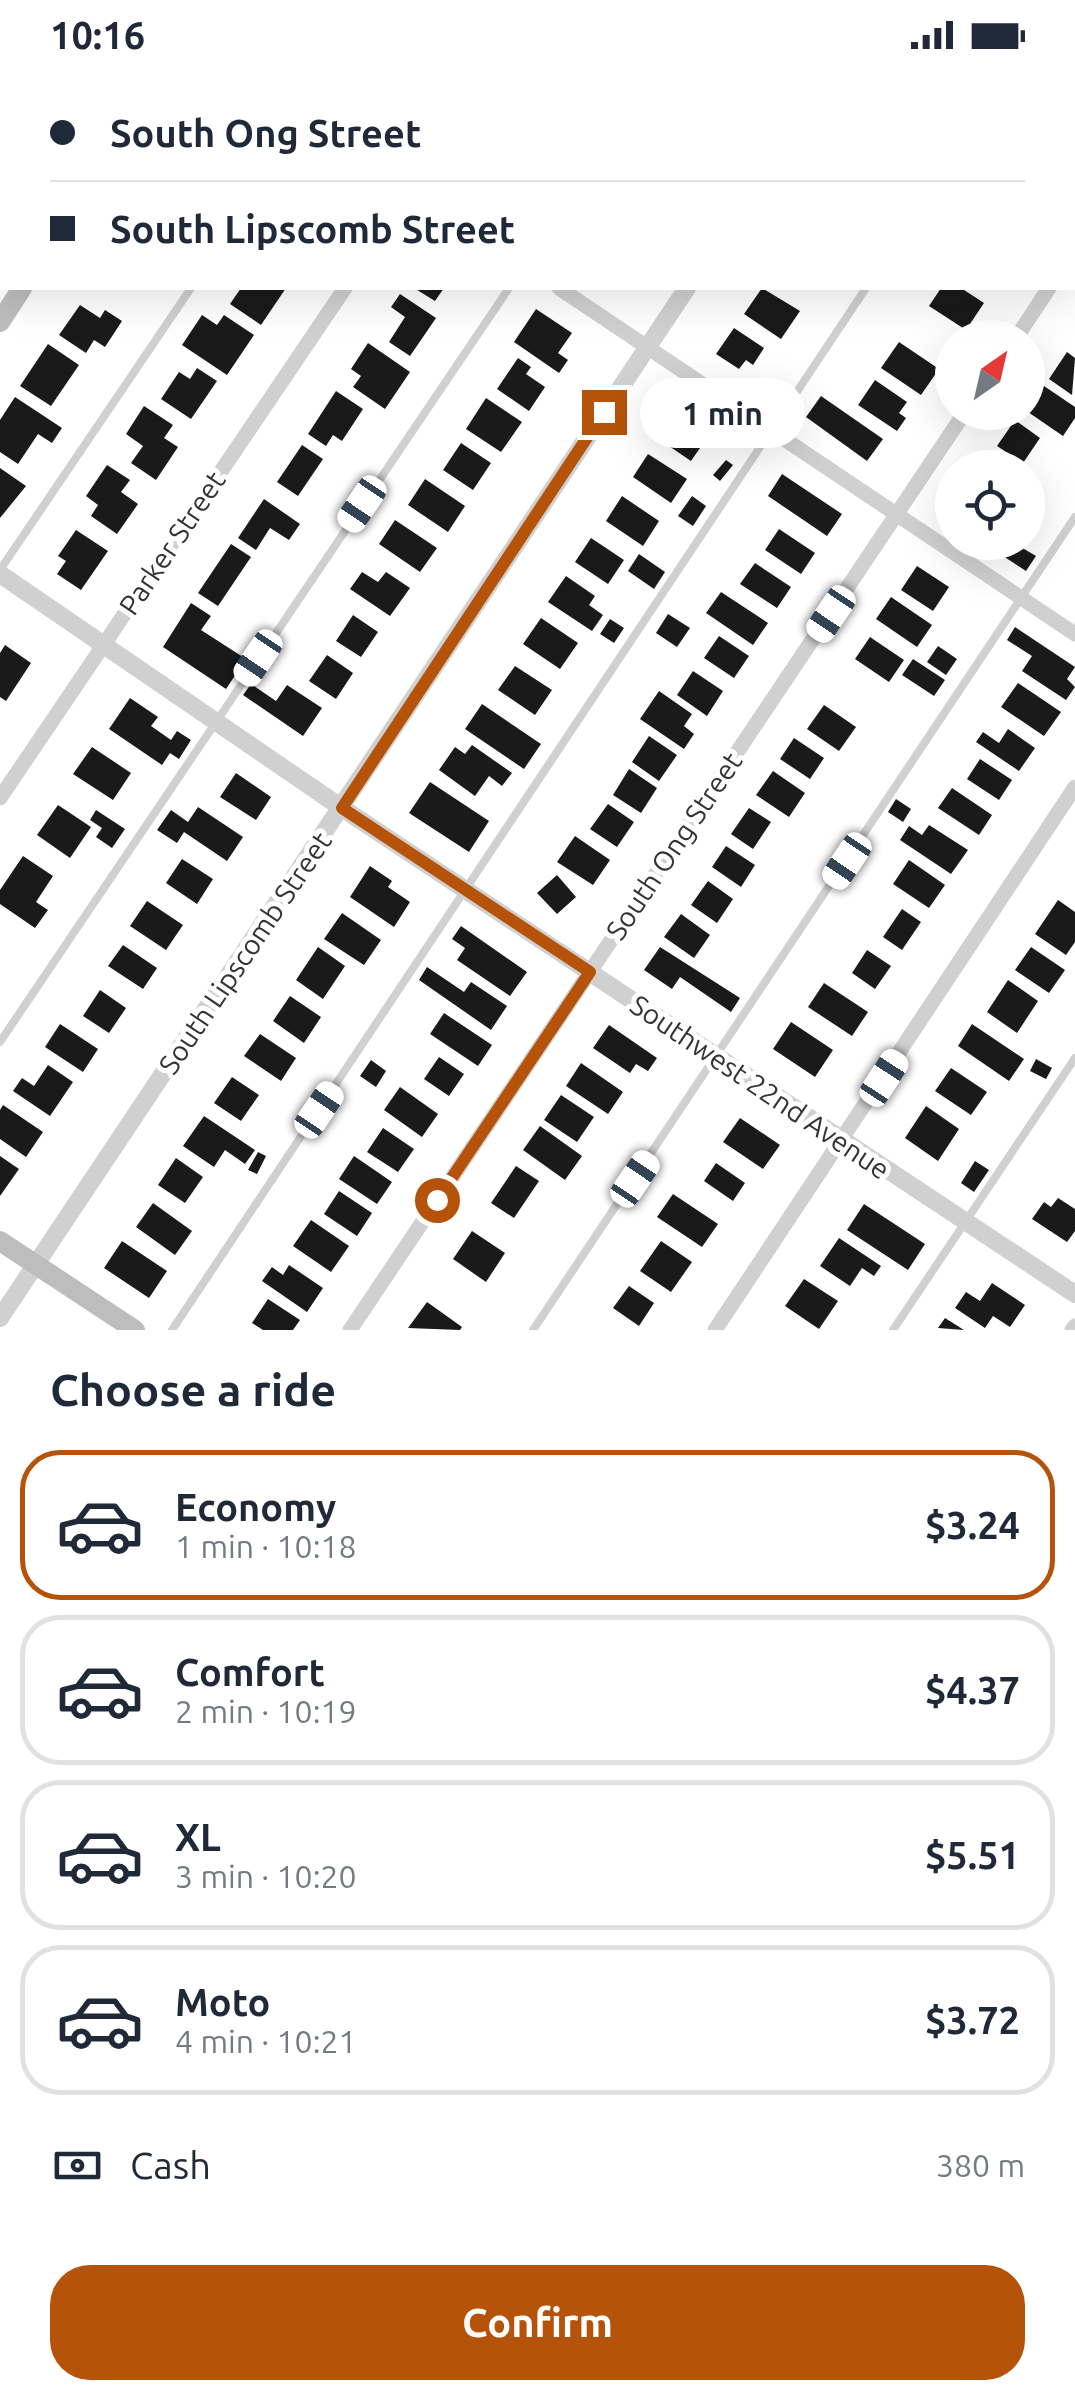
<!DOCTYPE html>
<meta charset="utf-8">
<style>
:root{--surface:#fff;--page:#f2f2f3;--text:#1f2937;--muted:#747a83;--line:#e0e1e3;--accent:#b45309}
body{margin:0;font-family:Ubuntu,sans-serif;background:var(--page);color:var(--text);height:100vh;display:flex;flex-direction:column;font-size:38px;white-space:nowrap}
*{box-sizing:border-box;margin:0}
p{font-size:32px;color:var(--muted)}
.icon{flex:none;width:55px;height:55px;fill:none;stroke:currentColor;stroke-width:2;stroke-linecap:round;stroke-linejoin:round}
.map{position:relative;height:1260px;overflow:hidden}
.panel{display:flex;flex-direction:column;background:var(--surface);flex:1}
.panel>*{flex:none}
.guide{position:absolute;left:0px;top:0px;width:1075px;height:220px;box-shadow:0 10px 40px #0002;display:grid;align-content:center;height:220px;padding:0 50px;background:var(--surface)}
.needle{width:65px;rotate:34deg}
.fabs{position:absolute;left:935px;top:250px;display:grid;gap:20px}
.fabs a{display:grid;place-items:center;width:110px;height:110px;border-radius:50%;background:var(--surface);box-shadow:0 10px 40px #0002;font-size:50px}
.end{position:absolute;width:45px;height:45px;margin:-22px;border:12px solid #b45309;background:#fff;box-shadow:0 0 0 5px #fff}
.from{border-radius:50%}
.bubble{position:absolute;height:70px;border-radius:35px;background:var(--surface);box-shadow:0 10px 40px #0002;font-size:32px;font-weight:600;line-height:70px;text-align:center}
.car{position:absolute;width:30px;height:60px;margin:-30px -15px;border-radius:12px;box-shadow:0 0 8px 2px #0007;background:linear-gradient(#fff 24%,#345 0 40%,#fff 0 76%,#345 0 86%,#fff 0)}
.guide b{display:flex;align-items:center;gap:35px;height:95px;font-size:38px}
.guide b+b{border-top:2px solid var(--line)}
.guide i{width:25px;height:25px;background:var(--text)}
ul{padding:0;list-style:none}
li{display:flex;align-items:center;gap:30px;height:150px;margin:0 20px 15px;padding:0 30px;border:5px solid var(--line);border-radius:40px}
li div{flex:1}
li b{display:block;font-size:38px}
li em{font-style:normal;font-weight:600}
li.selected{border-color:var(--accent)}
li>.icon{width:90px;height:90px;stroke-width:1.5}
h2{padding:0 50px;font-size:45px;line-height:120px}
.pay{display:flex;align-items:center;gap:25px;height:110px;padding:0 50px;font-size:38px}
.pay p{margin-inline-start:auto}
.primary-button{display:flex;gap:20px;margin-top:auto;padding:20px 50px}
.primary-button a{flex:1;height:115px;border-radius:40px;background:var(--accent);color:#fff;font-size:40px;font-weight:600;line-height:115px;text-align:center}
.status{display:flex;justify-content:space-between;align-items:center;height:70px;padding:0 50px;background:var(--surface);direction:ltr}
.status svg{height:28px;fill:currentColor}
.map>svg:first-child{display:block}
.building{fill:#1a1a1a}
.lines{fill:none;stroke-linecap:round;stroke-linejoin:round}
.service{stroke:#d0d0d0;stroke-width:8}
.minor{stroke:#d0d0d0;stroke-width:15}
.tertiary{stroke:#d0d0d0;stroke-width:18}
.secondary{stroke:#bdbdbd;stroke-width:20}
.route{stroke:#b45309;stroke-width:12}
.labels{text-anchor:middle;stroke-width:10;stroke-linejoin:round;paint-order:stroke}
.street-label{font-size:28px;fill:#333;stroke:#fff}
</style>
<div class="status"><b>10:16</b><svg viewBox="0 0 49 12"><path d="M0 12V9h3v3zM5 12V6h3v6zM10 12V3h3v9zM15 12V0h3v12zM26 1h20v11H26zM47 4h2v5h-2z"/></svg></div>
<div class="map">
<svg width="1075" height="1260" viewBox="0 0 1075 1260">
<rect width="100%" height="100%" fill="#fff"/>
<g class="building">
<path d="M241,218H286L261,255L230,234Z"/>
<path d="M414,218H444L435,231Z"/>
<path d="M762,218L800,241L781,269L744,244Z"/>
<path d="M941,218H961L984,233L966,260L929,236Z"/>
<path d="M400,224L436,248L410,286L389,272L405,247L391,237Z"/>
<path d="M80,235L100,248L105,240L122,251L105,277L94,270L86,283L59,265Z"/>
<path d="M536,239L572,263L558,283L568,290L559,303L514,272Z"/>
<path d="M202,245L217,255L224,245L254,265L227,305L182,275Z"/>
<path d="M734,258L764,278L753,295L746,290L739,299L716,284Z"/>
<path d="M899,272L939,299L921,325L881,298Z"/>
<path d="M368,273L410,302L385,339L353,317L361,306L351,299Z"/>
<path d="M48,274L79,295L51,336L20,316Z"/>
<path d="M1067,282L1075,288L1072,325L1049,309Z"/>
<path d="M518,288L531,297L526,304L545,317L529,341L497,319Z"/>
<path d="M197,298L217,311L191,349L161,329L179,302L190,309Z"/>
<path d="M875,310L907,332L899,343L906,348L897,361L858,335Z"/>
<path d="M1041,314L1075,337V348L1063,366L1028,342V335Z"/>
<path d="M336,321L363,339L342,371L333,365L326,376L308,364Z"/>
<path d="M821,326L883,369L867,391L806,347Z"/>
<path d="M15,327L62,358L52,373L38,364L18,394L0,382V350Z"/>
<path d="M486,328L522,352L501,382L466,359Z"/>
<path d="M144,336L173,355L164,368L178,377L156,410L131,393L143,376L126,364Z"/>
<path d="M678,344L709,365L691,391L660,370Z"/>
<path d="M1015,350L1040,368L1023,393L997,376Z"/>
<path d="M461,373L491,393L473,420L443,400Z"/>
<path d="M302,375L323,389L298,426L277,412Z"/>
<path d="M648,384L687,409L671,433L633,407Z"/>
<path d="M985,384L1006,398H976Z"/>
<path d="M726,390L733,395L720,411L713,405Z"/>
<path d="M107,395L130,410L121,422L138,434L117,464L91,446L98,435L86,426Z"/>
<path d="M0,398L26,416L0,448Z"/>
<path d="M782,404L842,444L827,466L768,426Z"/>
<path d="M425,409L465,436L448,462L408,435Z"/>
<path d="M622,426L659,451L643,476L606,451Z"/>
<path d="M692,426L706,436L693,456L678,446Z"/>
<path d="M264,429L300,454L289,470L270,458L256,480L238,468Z"/>
<path d="M395,450L437,478L420,502L379,474Z"/>
<path d="M779,459L815,483L801,504L765,480Z"/>
<path d="M76,460L108,481L81,520L57,504L66,491L58,486Z"/>
<path d="M591,468L624,490L608,514L575,492Z"/>
<path d="M1012,472L1036,486L1026,501L1003,486Z"/>
<path d="M231,474L251,487L218,536L198,523Z"/>
<path d="M639,484L665,502L654,519L628,501Z"/>
<path d="M755,493L791,517L777,538L740,514Z"/>
<path d="M917,496L949,517L933,541L901,520Z"/>
<path d="M362,502L378,512L386,502L410,518L390,546L350,519Z"/>
<path d="M566,506L595,526L589,535L603,545L592,561L548,532Z"/>
<path d="M721,522L768,553L753,575L706,543Z"/>
<path d="M891,527L932,555L917,577L876,549Z"/>
<path d="M191,533L211,546L201,560L246,589L226,619L163,577Z"/>
<path d="M668,544L690,558L677,577L656,563Z"/>
<path d="M353,545L378,562L361,587L336,571Z"/>
<path d="M541,548L578,573L560,599L523,574Z"/>
<path d="M610,549L624,558L614,573L600,564Z"/>
<path d="M1015,557L1075,597L1067,609L1075,617L1066,630L1022,601L1032,586L1007,570Z"/>
<path d="M719,566L749,586L734,608L704,588Z"/>
<path d="M870,567L904,590L889,612L855,589Z"/>
<path d="M5,575L31,593L6,631L0,627V583Z"/>
<path d="M938,576L957,589L946,605L927,592Z"/>
<path d="M327,585L353,603L336,629L309,611Z"/>
<path d="M913,589L945,610L934,626L902,605Z"/>
<path d="M515,596L552,620L535,645L498,620Z"/>
<path d="M693,601L723,621L707,646L677,625Z"/>
<path d="M1018,613L1061,642L1044,666L1001,637Z"/>
<path d="M251,614L276,631L287,615L322,638L303,666L243,625Z"/>
<path d="M659,621L692,644L684,656L694,664L684,679L640,649Z"/>
<path d="M130,628L158,647L151,656L171,670L177,661L191,670L179,689L170,683L162,695L109,659Z"/>
<path d="M482,634L541,674L524,699L465,659Z"/>
<path d="M824,635L856,657L839,681L807,659Z"/>
<path d="M1008,659L1035,678L1019,701L976,672L983,662L999,673Z"/>
<path d="M649,666L677,685L659,711L632,692Z"/>
<path d="M794,668L824,688L810,709L780,689Z"/>
<path d="M472,675L512,703L502,716L489,706L475,726L439,700L455,677L465,684Z"/>
<path d="M92,677L131,703L113,730L73,704Z"/>
<path d="M980,689L1012,710L999,730L967,709Z"/>
<path d="M629,699L657,718L641,743L613,725Z"/>
<path d="M773,701L805,723L789,747L756,725Z"/>
<path d="M236,703L271,727L256,750L220,727Z"/>
<path d="M430,712L489,751L469,782L409,743Z"/>
<path d="M952,718L992,745L979,765L938,738Z"/>
<path d="M896,729L911,739L903,752L888,742Z"/>
<path d="M608,734L634,752L617,777L590,759Z"/>
<path d="M58,735L91,757L70,788L37,765Z"/>
<path d="M198,737L243,767L227,791L184,762L177,773L157,760L171,740L188,752Z"/>
<path d="M749,738L771,752L753,779L731,764Z"/>
<path d="M96,740L125,759L112,778L96,767L102,758L90,750Z"/>
<path d="M929,755L968,780L951,804L900,770L909,756L922,765Z"/>
<path d="M575,766L610,790L593,815L557,792Z"/>
<path d="M726,776L755,795L741,817L712,797Z"/>
<path d="M23,786L53,806L36,832L48,840L35,858L0,834V820Z"/>
<path d="M182,789L213,809L197,834L166,813Z"/>
<path d="M909,790L945,815L929,838L893,814Z"/>
<path d="M370,796L392,811L388,817L410,832L394,857L350,827Z"/>
<path d="M557,805L576,827L557,844L537,823Z"/>
<path d="M708,811L733,829L717,853L691,835Z"/>
<path d="M1058,830L1075,842V872L1066,885L1035,864Z"/>
<path d="M147,831L183,855L166,880L130,856Z"/>
<path d="M902,839L921,852L902,880L883,867Z"/>
<path d="M342,843L381,870L364,895L324,869Z"/>
<path d="M681,844L710,865L694,888L664,867Z"/>
<path d="M461,856L527,902L510,926L457,890L465,878L452,869Z"/>
<path d="M123,875L157,898L143,919L108,896Z"/>
<path d="M318,877L345,896L323,929L296,910Z"/>
<path d="M660,877L740,928L731,942L680,907L672,919L644,900Z"/>
<path d="M1031,877L1065,900L1049,923L1015,900Z"/>
<path d="M867,880L891,896L875,919L852,903Z"/>
<path d="M427,897L464,922L471,912L507,936L491,960L419,910Z"/>
<path d="M1008,910L1038,931L1017,963L987,942Z"/>
<path d="M824,913L868,942L852,966L808,937Z"/>
<path d="M100,920L126,938L109,963L83,946Z"/>
<path d="M290,926L321,947L304,973L273,951Z"/>
<path d="M444,943L492,975L478,996L430,964Z"/>
<path d="M791,952L833,980L815,1007L773,979Z"/>
<path d="M60,954L98,979L83,1002L45,977Z"/>
<path d="M972,954L1024,989L1009,1011L958,976Z"/>
<path d="M609,955L657,988L648,1001L636,994L630,1003L593,978Z"/>
<path d="M260,964L296,988L281,1011L244,986Z"/>
<path d="M439,987L464,1004L449,1026L424,1009Z"/>
<path d="M1036,989L1052,998L1046,1009L1030,1001Z"/>
<path d="M371,990L386,1001L376,1017L360,1006Z"/>
<path d="M581,993L623,1022L608,1044L566,1016Z"/>
<path d="M48,995L73,1012L50,1046L13,1021L22,1008L34,1016Z"/>
<path d="M951,998L987,1022L971,1045L935,1021Z"/>
<path d="M232,1007L259,1025L241,1051L214,1033Z"/>
<path d="M400,1017L438,1044L422,1067L384,1040Z"/>
<path d="M561,1025L594,1047L577,1072L544,1050Z"/>
<path d="M3,1035L43,1062L26,1087L0,1069V1040Z"/>
<path d="M926,1036L959,1059L938,1091L905,1068Z"/>
<path d="M204,1046L255,1080L245,1094L225,1080L214,1097L183,1076Z"/>
<path d="M740,1048L780,1075L763,1099L723,1072Z"/>
<path d="M540,1056L582,1086L565,1110L523,1080Z"/>
<path d="M383,1058L414,1079L398,1102L367,1082Z"/>
<path d="M258,1082L266,1086L257,1104L248,1100Z"/>
<path d="M0,1086L19,1099L0,1126Z"/>
<path d="M354,1086L392,1112L377,1134L339,1109Z"/>
<path d="M176,1088L203,1107L185,1133L158,1115Z"/>
<path d="M975,1091L989,1100L974,1122L961,1113Z"/>
<path d="M716,1093L745,1113L733,1131L704,1111Z"/>
<path d="M516,1096L539,1111L514,1148L491,1133Z"/>
<path d="M339,1121L372,1143L357,1166L324,1144Z"/>
<path d="M673,1124L718,1154L702,1177L657,1147Z"/>
<path d="M1058,1128L1075,1139V1161L1067,1172L1032,1149L1044,1132L1051,1137Z"/>
<path d="M153,1133L192,1161L175,1185L136,1157Z"/>
<path d="M864,1134L925,1174L908,1200L847,1160Z"/>
<path d="M311,1150L349,1176L331,1202L293,1176Z"/>
<path d="M472,1161L505,1183L486,1212L453,1189Z"/>
<path d="M839,1168L881,1196L874,1206L862,1198L850,1216L820,1196Z"/>
<path d="M122,1171L167,1201L149,1228L104,1198Z"/>
<path d="M661,1171L692,1192L671,1222L640,1201Z"/>
<path d="M289,1195L323,1218L307,1242L262,1211L272,1197L283,1205Z"/>
<path d="M804,1209L838,1231L819,1259L785,1236Z"/>
<path d="M992,1213L1025,1235L1010,1257L993,1246L985,1258L955,1238L966,1222L980,1231Z"/>
<path d="M629,1216L654,1233L639,1256L613,1238Z"/>
<path d="M268,1229L300,1250L293,1260H263L252,1253Z"/>
<path d="M427,1232L462,1257L460,1260L408,1258Z"/>
<path d="M945,1248L964,1260L938,1258Z"/>
</g>
<g class="lines">
<g class="service">
<path d="M336,2L338,0"/>
<path d="M653,2L655,0"/>
<path d="M1011,2L1013,0"/>
<path d="M0,500L191,218"/>
<path d="M0,972L509,218"/>
<path d="M172,1260L866,218"/>
<path d="M533,1260L1075,447"/>
<path d="M893,1260L1075,988"/>
</g>
<g class="minor">
<path d="M245,0L248,2"/>
<path d="M489,2L491,0"/>
<path d="M1072,182L1075,178"/>
<path d="M559,218L1075,564"/>
<path d="M1016,268L1049,218"/>
<path d="M0,728L345,218"/>
<path d="M350,1260L965,342"/>
<path d="M715,1260L1075,717"/>
<path d="M1072,1260L1075,1256"/>
</g>
<g class="tertiary">
<path d="M831,2L833,0"/>
<path d="M0,504L342,738L1075,1224"/>
<path d="M0,1248L687,218"/>
</g>
<g class="secondary">
<path d="M145,2L146,0"/>
<path d="M0,252L22,218"/>
<path d="M0,1171L135,1260"/>
</g>
</g>
<g class="lines">
<path class="route" d="M437,1130L590,902L342,738L604,342"/>
</g>
<g class="labels">
<g class="street-label">
<text transform="translate(172 473) rotate(-56)" y="10">Parker Street</text>
<text transform="translate(674 776) rotate(-56)" y="10">South Ong Street</text>
<text transform="translate(245 883) rotate(-56)" y="10">South Lipscomb Street</text>
<text transform="translate(760 1017) rotate(34)" y="10">Southwest 22nd Avenue</text>
</g>
</g>
</svg>
<div class="fabs">
<a><svg class="needle" viewBox="-14 -14 28 28"><path d="M0-13l5 13h-10z" fill="#e53935"/><path d="M0 13l5-13h-10z" fill="#747a83"/></svg></a>
<a><svg class="icon" aria-label="locate" viewBox="0 0 24 24"><circle cx="12" cy="12" r="6"/><path d="M12 2v4M12 18v4M2 12h4M18 12h4"/></svg></a>
</div>
<i class="end from" style="left:437px;top:1130px"></i>
<i class="end" style="left:604px;top:342px"></i>
<div class="bubble" style="left:640px;top:308px;width:165px">1 min</div>
<i class="car" style="left:362px;top:434px;rotate:214deg"></i>
<i class="car" style="left:831px;top:544px;rotate:214deg"></i>
<i class="car" style="left:258px;top:588px;rotate:214deg"></i>
<i class="car" style="left:847px;top:791px;rotate:214deg"></i>
<i class="car" style="left:884px;top:1008px;rotate:33deg"></i>
<i class="car" style="left:319px;top:1040px;rotate:34deg"></i>
<i class="car" style="left:635px;top:1109px;rotate:34deg"></i>
<div class="guide">
<b><i class="from"></i>South Ong Street</b>
<b><i></i>South Lipscomb Street</b>
</div>
</div>
<section class="panel">
<h2>Choose a ride</h2>
<ul>
<li class="selected"><svg class="icon" aria-label="car" viewBox="0 0 24 24"><path d="M5 17H2v-5l4-1 3-4h7l3 4 3 1v5h-3M9 17h6M6 11h13"/><circle cx="7" cy="17" r="2"/><circle cx="17" cy="17" r="2"/></svg><div><b>Economy</b><p>1 min · 10:18</p></div><em>$3.24</em></li>
<li><svg class="icon" aria-label="car" viewBox="0 0 24 24"><path d="M5 17H2v-5l4-1 3-4h7l3 4 3 1v5h-3M9 17h6M6 11h13"/><circle cx="7" cy="17" r="2"/><circle cx="17" cy="17" r="2"/></svg><div><b>Comfort</b><p>2 min · 10:19</p></div><em>$4.37</em></li>
<li><svg class="icon" aria-label="car" viewBox="0 0 24 24"><path d="M5 17H2v-5l4-1 3-4h7l3 4 3 1v5h-3M9 17h6M6 11h13"/><circle cx="7" cy="17" r="2"/><circle cx="17" cy="17" r="2"/></svg><div><b>XL</b><p>3 min · 10:20</p></div><em>$5.51</em></li>
<li><svg class="icon" aria-label="car" viewBox="0 0 24 24"><path d="M5 17H2v-5l4-1 3-4h7l3 4 3 1v5h-3M9 17h6M6 11h13"/><circle cx="7" cy="17" r="2"/><circle cx="17" cy="17" r="2"/></svg><div><b>Moto</b><p>4 min · 10:21</p></div><em>$3.72</em></li>
</ul>
<div class="pay"><svg class="icon" aria-label="cash" viewBox="0 0 24 24"><path d="M3 7h18v10H3z"/><circle cx="12" cy="12" r="2"/></svg>Cash<p>380 m</p></div>
<div class="primary-button"><a>Confirm</a></div>
</section>
